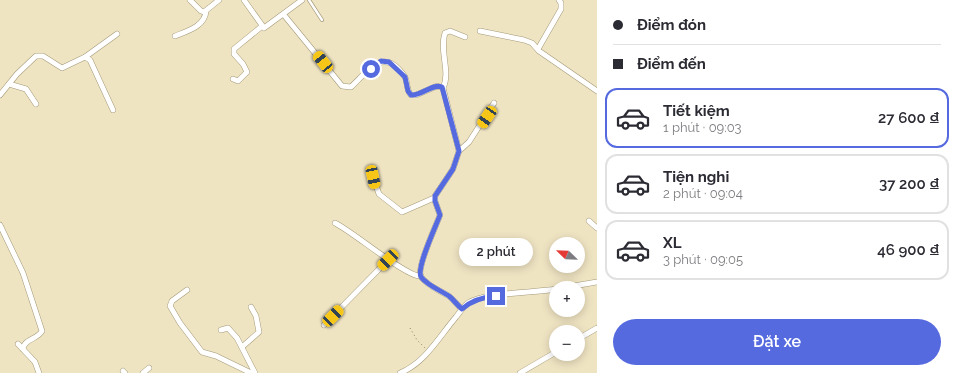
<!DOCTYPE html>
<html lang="vi">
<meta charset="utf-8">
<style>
:root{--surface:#fff;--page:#f7f7f7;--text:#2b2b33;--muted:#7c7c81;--line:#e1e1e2;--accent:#566ae0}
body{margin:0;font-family:Raleway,sans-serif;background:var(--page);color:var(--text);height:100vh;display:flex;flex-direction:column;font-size:15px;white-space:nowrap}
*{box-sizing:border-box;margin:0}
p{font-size:13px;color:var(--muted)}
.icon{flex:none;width:22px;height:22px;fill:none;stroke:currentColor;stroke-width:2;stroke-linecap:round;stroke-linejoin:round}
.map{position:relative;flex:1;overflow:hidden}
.panel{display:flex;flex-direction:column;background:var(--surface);width:360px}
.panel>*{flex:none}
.top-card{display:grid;align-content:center;height:88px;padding:0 16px;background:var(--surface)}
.needle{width:26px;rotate:293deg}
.controls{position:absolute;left:549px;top:237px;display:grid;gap:8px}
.controls a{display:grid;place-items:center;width:36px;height:36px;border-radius:50%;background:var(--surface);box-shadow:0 2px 10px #0003;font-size:20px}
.end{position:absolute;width:18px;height:18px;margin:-9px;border:5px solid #566ae0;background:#fff;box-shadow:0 0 0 2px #fff}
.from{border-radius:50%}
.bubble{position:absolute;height:28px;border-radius:14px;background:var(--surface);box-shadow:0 2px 10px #0003;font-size:13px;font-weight:600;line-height:28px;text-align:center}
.car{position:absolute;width:12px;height:24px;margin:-12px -6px;border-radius:5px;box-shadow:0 0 3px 1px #0007;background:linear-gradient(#f5c518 24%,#345 0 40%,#f5c518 0 76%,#345 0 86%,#f5c518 0)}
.top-card b{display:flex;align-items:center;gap:14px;height:38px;font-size:15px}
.top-card b+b{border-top:1px solid var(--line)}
.top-card i{width:10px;height:10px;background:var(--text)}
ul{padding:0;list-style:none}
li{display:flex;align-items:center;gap:12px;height:60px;margin:0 8px 6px;padding:0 8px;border:2px solid var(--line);border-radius:12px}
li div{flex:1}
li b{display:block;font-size:15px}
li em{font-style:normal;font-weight:600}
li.selected{border-color:var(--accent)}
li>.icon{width:36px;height:36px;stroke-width:1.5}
.action{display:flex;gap:8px;margin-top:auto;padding:8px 16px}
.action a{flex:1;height:46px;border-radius:24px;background:var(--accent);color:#fff;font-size:16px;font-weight:600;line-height:46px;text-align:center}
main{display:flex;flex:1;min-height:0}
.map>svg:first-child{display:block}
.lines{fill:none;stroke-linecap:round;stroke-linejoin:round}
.service-casing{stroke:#a49979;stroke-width:4}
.minor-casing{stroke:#a49979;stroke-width:6}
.path{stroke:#847c65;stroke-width:1;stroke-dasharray:1 3;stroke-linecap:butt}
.service{stroke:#fff;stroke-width:2.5}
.minor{stroke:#fff;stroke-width:5}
.route{stroke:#566ae0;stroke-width:5}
</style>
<main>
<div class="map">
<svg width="597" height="373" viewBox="0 0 597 373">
<rect width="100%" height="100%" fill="#efe4c2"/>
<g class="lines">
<g class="service-casing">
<path id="service" d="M309,0L322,20"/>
</g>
<g class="minor-casing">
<g id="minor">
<path d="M190,0L201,11L204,12L219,0"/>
<path d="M244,0L264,28L302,0"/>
<path d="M284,15L342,86L351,87C370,69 384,46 405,77C408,83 406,90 411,95H416L437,86L443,88L459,151L453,169L435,196V201L440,215C436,226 416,268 421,277C428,286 439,290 449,296C454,300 457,305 462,309"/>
<path d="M480,31L524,40L532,43L539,51L597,91"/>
<path d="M175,36C188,31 205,26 206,11"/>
<path d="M538,49L561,9V3L559,0"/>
<path d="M85,57L117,34"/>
<path d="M233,79L238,81L247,72L243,64L234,54V49L261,27"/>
<path d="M9,84L26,89L36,104"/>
<path d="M443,88C451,72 439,51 445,33L450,31L465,37"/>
<path d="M0,95L17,74L36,56H43L62,68L85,57L90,60L113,110"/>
<path d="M459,151L469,142L494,103"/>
<path d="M373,177L379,194L402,212L434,198"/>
<path d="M589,221L597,228"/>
<path d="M335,223C352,231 409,279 421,276"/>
<path d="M0,225L23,273L42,331C38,339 24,339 23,349"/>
<path d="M562,288L597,282"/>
<path d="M187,290L172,301L170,306L180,323L202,352L216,356L251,373"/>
<path d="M324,325L388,260"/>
<path d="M221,330L228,328L237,338L255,373"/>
<path d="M578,339L597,328"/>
<path d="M18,344L35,362L39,373"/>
<path d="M242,347L259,332L256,316L251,307"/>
<path d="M123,371L125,373"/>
<path d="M143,373L149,368"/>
<path d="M400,373C425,363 439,337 456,317C460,312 463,307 468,303C486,292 534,293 556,289"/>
<path d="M520,373L556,352"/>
</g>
</g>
<path class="path" d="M410,328L417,340L425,348"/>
<use href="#service" class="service"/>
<use href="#minor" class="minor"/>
</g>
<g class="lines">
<path class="route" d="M371,69L381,61L389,62L405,77L408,91L411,95C422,96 432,83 442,87L459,151L453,169L435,196V201L440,215C436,226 416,268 421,277C428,286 440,290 449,296C454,300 457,305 462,309C472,300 483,297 496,296"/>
</g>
</svg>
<div class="controls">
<a><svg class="needle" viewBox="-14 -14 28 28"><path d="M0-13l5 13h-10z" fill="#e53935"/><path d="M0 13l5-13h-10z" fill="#7c7c81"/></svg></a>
<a>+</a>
<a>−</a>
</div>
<i class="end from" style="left:371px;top:69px"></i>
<i class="end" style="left:496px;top:296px"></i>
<div class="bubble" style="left:459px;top:238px;width:74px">2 phút</div>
<i class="car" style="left:323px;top:62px;rotate:321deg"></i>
<i class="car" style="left:487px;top:117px;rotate:214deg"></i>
<i class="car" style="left:373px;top:177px;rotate:168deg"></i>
<i class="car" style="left:388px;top:260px;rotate:225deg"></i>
<i class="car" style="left:333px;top:316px;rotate:45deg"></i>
</div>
<section class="panel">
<div class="top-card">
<b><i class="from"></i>Điểm đón</b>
<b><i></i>Điểm đến</b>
</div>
<ul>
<li class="selected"><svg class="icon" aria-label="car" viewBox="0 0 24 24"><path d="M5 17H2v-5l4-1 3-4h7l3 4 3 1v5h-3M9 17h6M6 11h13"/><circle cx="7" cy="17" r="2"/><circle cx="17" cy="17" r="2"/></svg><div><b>Tiết kiệm</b><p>1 phút · 09:03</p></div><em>27 600 ₫</em></li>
<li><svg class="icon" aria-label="car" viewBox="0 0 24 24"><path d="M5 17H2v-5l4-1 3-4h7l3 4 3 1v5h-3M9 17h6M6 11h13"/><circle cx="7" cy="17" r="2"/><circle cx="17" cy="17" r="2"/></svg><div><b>Tiện nghi</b><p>2 phút · 09:04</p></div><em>37 200 ₫</em></li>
<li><svg class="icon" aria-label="car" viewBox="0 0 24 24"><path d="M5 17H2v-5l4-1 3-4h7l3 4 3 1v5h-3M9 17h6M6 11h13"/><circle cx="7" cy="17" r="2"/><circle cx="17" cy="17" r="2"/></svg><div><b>XL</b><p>3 phút · 09:05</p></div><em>46 900 ₫</em></li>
</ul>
<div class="action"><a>Đặt xe</a></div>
</section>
</main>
